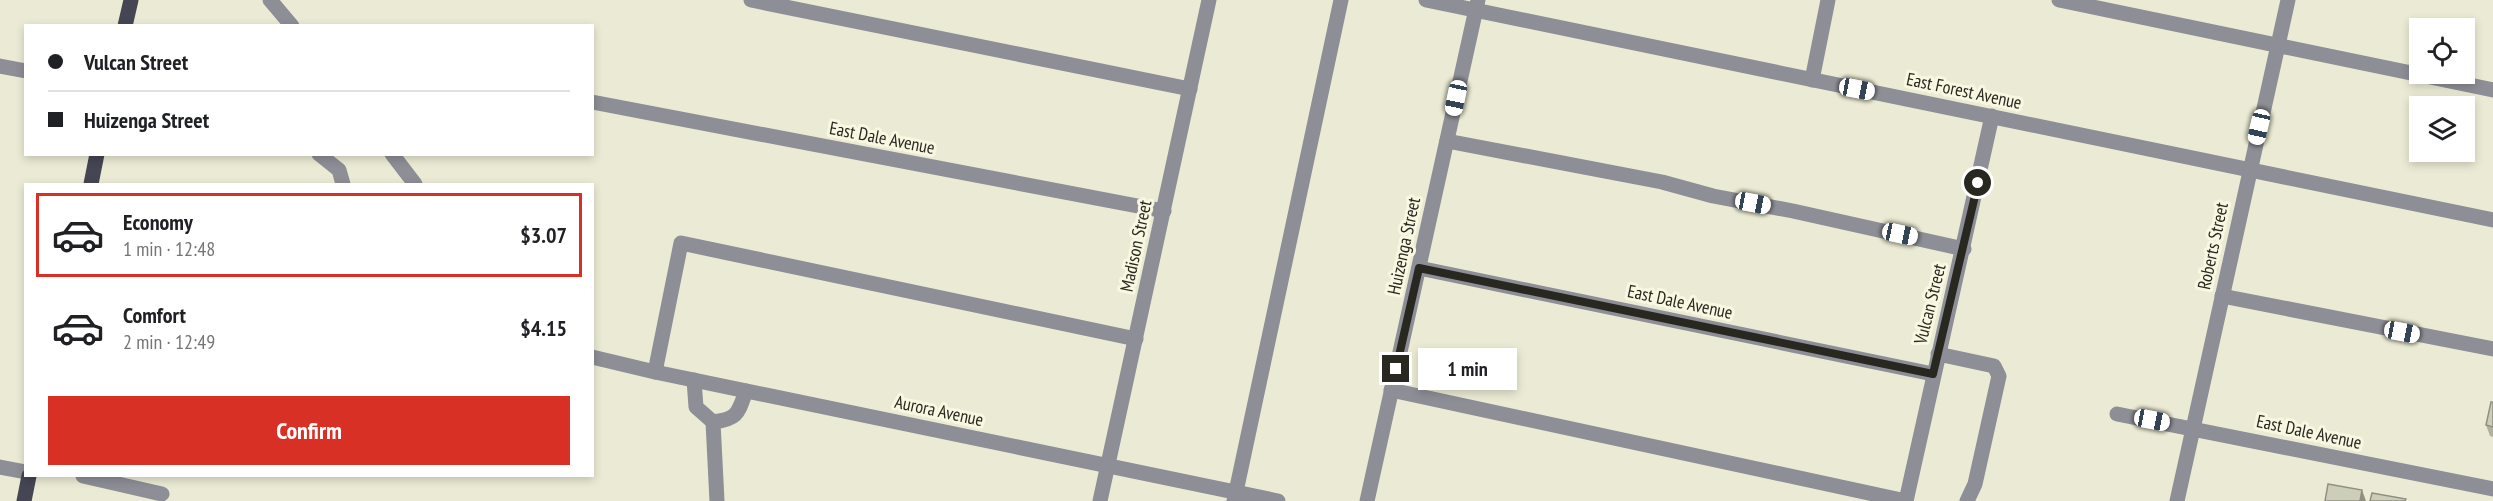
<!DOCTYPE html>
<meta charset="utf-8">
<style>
:root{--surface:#fff;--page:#f6f6f6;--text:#202124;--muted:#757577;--line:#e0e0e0;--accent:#d93025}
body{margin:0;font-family:"PT Sans Narrow",sans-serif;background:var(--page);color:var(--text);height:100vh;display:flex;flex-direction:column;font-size:22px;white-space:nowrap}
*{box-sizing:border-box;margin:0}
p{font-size:20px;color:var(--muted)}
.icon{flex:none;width:33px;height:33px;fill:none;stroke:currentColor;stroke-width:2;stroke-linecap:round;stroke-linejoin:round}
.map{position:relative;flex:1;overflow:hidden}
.details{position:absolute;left:24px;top:183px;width:570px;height:294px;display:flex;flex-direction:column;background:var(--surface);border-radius:0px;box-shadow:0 3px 9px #0003}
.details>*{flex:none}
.top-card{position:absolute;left:24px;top:24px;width:570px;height:132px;border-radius:0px;box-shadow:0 3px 9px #0003;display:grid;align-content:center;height:132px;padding:0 24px;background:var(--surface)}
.fabs{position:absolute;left:2409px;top:18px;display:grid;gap:12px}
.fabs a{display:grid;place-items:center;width:66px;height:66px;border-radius:0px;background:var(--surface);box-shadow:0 3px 9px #0003;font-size:30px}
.end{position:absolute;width:27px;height:27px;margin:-14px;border:8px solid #282820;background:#fff;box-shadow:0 0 0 3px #fff}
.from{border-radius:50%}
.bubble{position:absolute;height:42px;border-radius:0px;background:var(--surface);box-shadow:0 3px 9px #0003;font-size:20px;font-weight:600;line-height:42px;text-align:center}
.car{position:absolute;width:18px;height:36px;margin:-18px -9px;border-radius:8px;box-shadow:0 0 4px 2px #0007;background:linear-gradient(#fff 24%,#345 0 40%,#fff 0 76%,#345 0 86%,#fff 0)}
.top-card b{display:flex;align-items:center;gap:21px;height:57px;font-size:22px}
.top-card b+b{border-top:2px solid var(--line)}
.top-card i{width:15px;height:15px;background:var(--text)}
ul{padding:10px 0 0;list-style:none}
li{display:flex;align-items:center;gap:18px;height:84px;margin:0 12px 9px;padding:0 12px;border:3px solid transparent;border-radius:0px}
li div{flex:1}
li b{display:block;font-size:22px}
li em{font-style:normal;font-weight:600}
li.active{border-color:var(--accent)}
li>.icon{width:54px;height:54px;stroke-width:1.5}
.cta{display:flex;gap:12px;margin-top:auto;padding:12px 24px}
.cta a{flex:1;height:69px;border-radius:0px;background:var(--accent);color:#fff;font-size:24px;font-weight:600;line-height:69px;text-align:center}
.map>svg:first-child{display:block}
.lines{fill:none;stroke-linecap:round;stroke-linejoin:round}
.minor{stroke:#8e8e97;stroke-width:15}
.major{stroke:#454554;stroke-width:15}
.wall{fill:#b0b19e}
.shaded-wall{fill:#909081}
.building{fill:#cdceb8;stroke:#909081;stroke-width:1.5}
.route{stroke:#282820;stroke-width:8}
.labels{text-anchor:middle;stroke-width:6;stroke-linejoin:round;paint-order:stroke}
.street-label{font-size:18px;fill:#282820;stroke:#f8f8e2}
</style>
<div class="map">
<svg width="2493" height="501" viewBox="0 0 2493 501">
<rect width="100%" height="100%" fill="#ebebd5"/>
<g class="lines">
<g class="minor">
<path d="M270,0L292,26"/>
<path d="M751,0L1190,89"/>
<path d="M1426,0L2493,220"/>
<path d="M2059,0L2493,90"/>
<path d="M0,66L26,71"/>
<path d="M1812,80L1828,0"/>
<path d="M592,102L1164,211"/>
<path d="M1447,141L1662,182L1713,196L1793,211L1964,249"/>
<path d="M319,154L339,170L343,184"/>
<path d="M392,154L415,184"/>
<path d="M1419,268L1933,374"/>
<path d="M2222,296L2493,349"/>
<path d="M1938,354L1994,366L1999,376L1975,484L1967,501"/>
<path d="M592,357L655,372L1278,501"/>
<path d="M655,372L681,243L1136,339"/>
<path d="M694,380L696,407L713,422"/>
<path d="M1391,390L1906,501"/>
<path d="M2117,414L2493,489"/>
<path d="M0,467L26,472"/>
<path d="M83,476L162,494"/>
<path d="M717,501L713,422C738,419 738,413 746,391"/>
<path d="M1100,501L1209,0"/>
<path d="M1234,501L1341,0"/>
<path d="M1367,501L1478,0"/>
<path d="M1906,501L1992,116"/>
<path d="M2177,501L2288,0"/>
</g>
<g class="major">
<path d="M125,26L131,0"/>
<path d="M91,184L97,154"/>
<path d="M24,501L29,476"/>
</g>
</g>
<path class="wall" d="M2493,402V437L2490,436L2486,425Z"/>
<path class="shaded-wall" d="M2362,490L2366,501H2360Z"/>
<g class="building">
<path d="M2491,402H2493V427L2486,425Z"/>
<path d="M2328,484L2362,490L2360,501H2325Z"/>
<path d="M2372,493L2406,499L2405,501H2370Z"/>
</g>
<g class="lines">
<path class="route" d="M1396,369L1419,268L1933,374L1978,183"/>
</g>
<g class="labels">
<g class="street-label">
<text transform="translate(1964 91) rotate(12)" y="6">East Forest Avenue</text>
<text transform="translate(882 138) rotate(11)" y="6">East Dale Avenue</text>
<text transform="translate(1136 246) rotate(-78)" y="6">Madison Street</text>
<text transform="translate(1404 246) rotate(-78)" y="6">Huizenga Street</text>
<text transform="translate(2213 246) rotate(-78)" y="6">Roberts Street</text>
<text transform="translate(1680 302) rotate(12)" y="6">East Dale Avenue</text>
<text transform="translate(1930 304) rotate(-76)" y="6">Vulcan Street</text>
<text transform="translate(939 411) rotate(12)" y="6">Aurora Avenue</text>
<text transform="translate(2309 432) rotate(12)" y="6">East Dale Avenue</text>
</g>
</g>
</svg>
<div class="fabs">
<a><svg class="icon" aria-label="locate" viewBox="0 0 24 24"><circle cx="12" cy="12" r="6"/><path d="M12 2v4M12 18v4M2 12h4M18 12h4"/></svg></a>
<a><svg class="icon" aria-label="layers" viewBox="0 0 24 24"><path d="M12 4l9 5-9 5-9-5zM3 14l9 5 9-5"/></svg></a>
</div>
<i class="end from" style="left:1978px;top:183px"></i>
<i class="end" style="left:1396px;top:369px"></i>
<div class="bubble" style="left:1418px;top:348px;width:99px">1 min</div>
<i class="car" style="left:1857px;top:89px;rotate:101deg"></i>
<i class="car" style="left:1456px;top:98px;rotate:192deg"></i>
<i class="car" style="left:2259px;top:127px;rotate:193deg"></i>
<i class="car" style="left:1753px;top:203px;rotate:101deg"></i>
<i class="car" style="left:1900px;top:234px;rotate:102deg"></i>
<i class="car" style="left:2402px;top:332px;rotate:101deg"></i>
<i class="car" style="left:2152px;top:420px;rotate:101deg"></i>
<div class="top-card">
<b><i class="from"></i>Vulcan Street</b>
<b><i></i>Huizenga Street</b>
</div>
<section class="details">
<ul>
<li class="active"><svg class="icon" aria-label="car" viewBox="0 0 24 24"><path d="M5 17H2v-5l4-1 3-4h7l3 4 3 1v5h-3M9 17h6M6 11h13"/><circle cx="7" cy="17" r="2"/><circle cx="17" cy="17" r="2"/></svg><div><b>Economy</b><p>1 min · 12:48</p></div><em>$3.07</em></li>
<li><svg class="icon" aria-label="car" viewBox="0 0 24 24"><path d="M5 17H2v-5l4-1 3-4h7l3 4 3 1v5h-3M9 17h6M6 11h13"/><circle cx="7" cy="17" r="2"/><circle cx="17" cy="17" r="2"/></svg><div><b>Comfort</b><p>2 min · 12:49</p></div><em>$4.15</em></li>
</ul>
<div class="cta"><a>Confirm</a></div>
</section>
</div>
